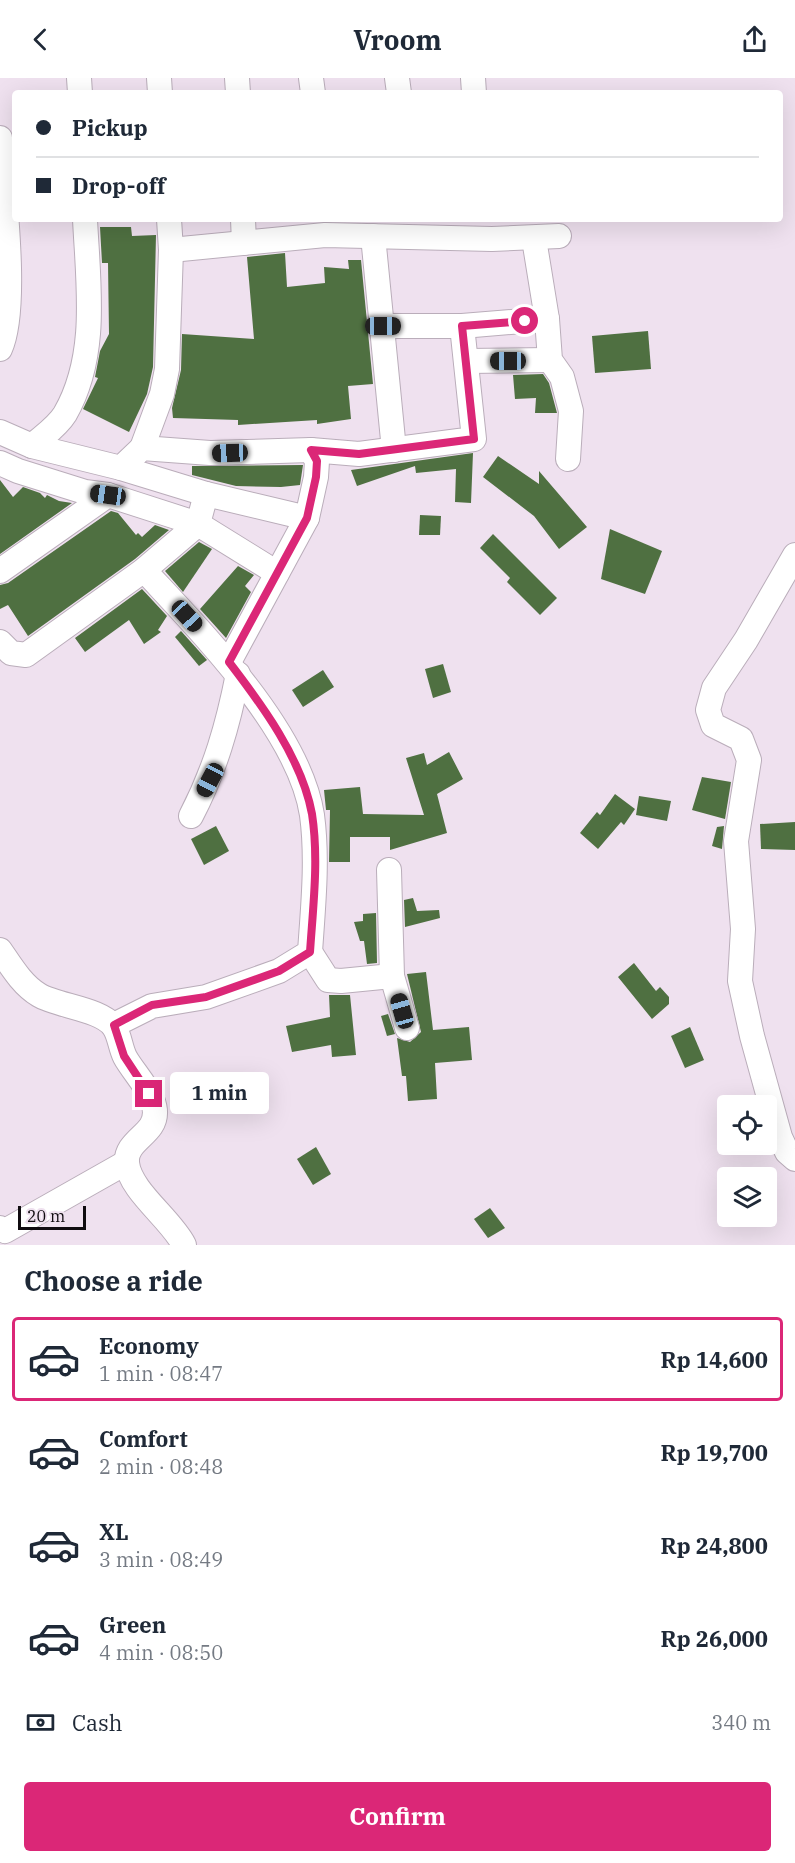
<!DOCTYPE html>
<meta charset="utf-8">
<style>
:root{--surface:#fff;--page:#f2f2f3;--text:#1f2937;--muted:#747a83;--line:#e0e1e3;--accent:#db2777}
body{margin:0;font-family:"IBM Plex Serif",serif;background:var(--page);color:var(--text);height:100vh;display:flex;flex-direction:column;font-size:22px;white-space:nowrap}
*{box-sizing:border-box;margin:0}
p{font-size:20px;color:var(--muted)}
.icon{flex:none;width:33px;height:33px;fill:none;stroke:currentColor;stroke-width:2;stroke-linecap:round;stroke-linejoin:round}
.map{position:relative;height:1167px;overflow:hidden}
.drawer{display:flex;flex-direction:column;background:var(--surface);flex:1}
.drawer>*{flex:none}
.banner{position:absolute;left:12px;top:12px;width:771px;height:132px;border-radius:6px;box-shadow:0 6px 24px #0002;display:grid;align-content:center;height:132px;padding:0 24px;background:var(--surface)}
.fabs{position:absolute;left:717px;top:1017px;display:grid;gap:12px}
.fabs a{display:grid;place-items:center;width:60px;height:60px;border-radius:6px;background:var(--surface);box-shadow:0 6px 24px #0002;font-size:30px}
.scale{position:absolute;left:18px;bottom:15px;width:68px;box-sizing:border-box;padding-left:6px;border:3px solid #100c10;border-top:0;font-size:16px;line-height:21px;white-space:nowrap;color:#100c10;-webkit-text-stroke:4px #efe1ef;paint-order:stroke}
.end{position:absolute;width:27px;height:27px;margin:-14px;border:8px solid #db2777;background:#fff;box-shadow:0 0 0 3px #fff}
.from{border-radius:50%}
.bubble{position:absolute;height:42px;border-radius:6px;background:var(--surface);box-shadow:0 6px 24px #0002;font-size:20px;font-weight:700;line-height:42px;text-align:center}
.car{position:absolute;width:18px;height:36px;margin:-18px -9px;border-radius:8px;box-shadow:0 0 4px 2px #0007;background:linear-gradient(#222 24%,#8ab4d8 0 40%,#222 0 76%,#8ab4d8 0 86%,#222 0)}
.banner b{display:flex;align-items:center;gap:21px;height:57px;font-size:22px}
.banner b+b{border-top:2px solid var(--line)}
.banner i{width:15px;height:15px;background:var(--text)}
ul{padding:0;list-style:none}
li{display:flex;align-items:center;gap:18px;height:84px;margin:0 12px 9px;padding:0 12px;border:3px solid transparent;border-radius:6px}
li div{flex:1}
li b{display:block;font-size:22px}
li em{font-style:normal;font-weight:700}
li.current{border-color:var(--accent)}
li>.icon{width:54px;height:54px;stroke-width:1.5}
h2{padding:0 24px;font-size:27px;line-height:72px}
.pay{display:flex;align-items:center;gap:15px;height:66px;padding:0 24px;font-size:22px}
.pay p{margin-inline-start:auto}
.cta{display:flex;gap:12px;margin-top:auto;padding:12px 24px}
.cta a{flex:1;height:69px;border-radius:6px;background:var(--accent);color:#fff;font-size:24px;font-weight:700;line-height:69px;text-align:center}
header{display:flex;justify-content:space-between;align-items:center;height:78px;padding:0 24px;background:var(--surface);font-size:27px;font-weight:700}
.map>svg:first-child{display:block}
.building{fill:#4f7041}
.lines{fill:none;stroke-linecap:round;stroke-linejoin:round}
.street-casing{stroke:#baadba;stroke-width:26}
.street{stroke:#fff;stroke-width:24}
.route{stroke:#db2777;stroke-width:8}
</style>
<header><svg class="icon" aria-label="back" viewBox="0 0 24 24"><path d="M15 5l-7 7 7 7"/></svg>Vroom<svg class="icon" aria-label="share" viewBox="0 0 24 24"><path d="M12 15V3M7 8l5-5 5 5M5 13v7h14v-7"/></svg></header>
<div class="map">
<svg width="795" height="1167" viewBox="0 0 795 1167">
<rect width="100%" height="100%" fill="#efe1ef"/>
<g class="building">
<path d="M100,149H131L132,158L156,157L153,289L147,316L129,354L83,331L98,300L95,299L100,273L109,256L108,185H102Z"/>
<path d="M285,175L287,209L325,205L324,189L349,191L348,182H361L373,306L348,308L351,341L317,346V342L238,347V342L173,340L172,330L181,292L182,256L254,261L247,179Z"/>
<path d="M648,253L651,291L595,295L592,258Z"/>
<path d="M543,296L549,305L557,335H535L536,320L515,321L513,297Z"/>
<path d="M473,375L471,425L455,424L456,391L416,395L415,388L357,408L351,392Z"/>
<path d="M498,378L539,406V393L587,449L559,471L534,438L483,399Z"/>
<path d="M303,387L300,407L281,409L236,408L192,397V388Z"/>
<path d="M0,402L13,419L23,409L40,415L45,420L47,417L59,423L72,425L0,476Z"/>
<path d="M111,433L118,435L136,457L138,455L142,459L155,447L169,452L135,481L28,558L8,527L0,531V507L8,505Z"/>
<path d="M420,437L441,438L440,457H419Z"/>
<path d="M610,451L662,473L645,516L601,501Z"/>
<path d="M493,456L557,520L540,537L507,504L510,500L480,470Z"/>
<path d="M199,464L212,471L183,514L165,493Z"/>
<path d="M238,488L254,497L245,508L251,514L226,560L200,531Z"/>
<path d="M142,511L167,538L158,552L161,554L144,566L129,542L85,574L75,560Z"/>
<path d="M181,553L207,582L199,588L175,559Z"/>
<path d="M443,586L451,614L433,620L425,591Z"/>
<path d="M323,592L334,609L303,629L292,612Z"/>
<path d="M449,674L463,701L437,716L447,755L390,772V759H350V784H329L330,732H326L324,712L360,709L363,736L424,737L406,680L424,675L427,687Z"/>
<path d="M702,699L731,704L725,741L692,732Z"/>
<path d="M615,716L635,731L624,747L621,744L598,771L580,755L597,734L600,737Z"/>
<path d="M639,718L671,723L667,743L636,737Z"/>
<path d="M795,744V772L761,771L760,746Z"/>
<path d="M216,748L229,773L204,787L191,761Z"/>
<path d="M724,748L722,771L712,768L717,749Z"/>
<path d="M413,820L417,833L439,832L440,840L405,849L404,822Z"/>
<path d="M376,835L377,885L367,886L364,863H360L354,844L363,843V836Z"/>
<path d="M634,885L656,913L660,909L669,919V926L652,941L618,899Z"/>
<path d="M426,894L433,952L469,949L472,982L435,985L437,1021L408,1023L406,998H402L397,960L410,964L421,954L407,896Z"/>
<path d="M329,917H350L356,977L332,979L331,967L292,974L286,948L330,939Z"/>
<path d="M388,936L395,956L387,958L381,938Z"/>
<path d="M690,949L704,982L685,990L671,958Z"/>
<path d="M316,1069L331,1096L313,1107L297,1081Z"/>
<path d="M490,1130L505,1150L488,1160L474,1141Z"/>
</g>
<g class="lines">
<g class="street-casing">
<g id="street">
<path d="M79,0L80,15"/>
<path d="M159,0L160,15"/>
<path d="M237,0L238,15"/>
<path d="M311,0L313,15"/>
<path d="M397,0L399,15"/>
<path d="M473,0L474,15"/>
<path d="M0,60C3,110 19,230 0,271"/>
<path d="M243,141L244,165"/>
<path d="M373,158L394,372"/>
<path d="M534,161L547,241L550,282L562,299L571,333L568,381"/>
<path d="M171,172L325,157L492,161L559,158"/>
<path d="M383,248H462L547,241"/>
<path d="M466,283L550,282"/>
<path d="M0,354L32,368L121,390L142,370L210,375L311,372L359,376L474,361L462,248"/>
<path d="M32,368C43,358 57,349 65,336C99,277 88,205 85,141"/>
<path d="M142,370L162,316L167,291L171,172L169,141"/>
<path d="M0,385L18,393L85,414L108,417L198,446L277,495"/>
<path d="M121,390L206,416L307,440"/>
<path d="M795,477L746,562L714,610L708,632L713,647L741,661L749,682L736,763L743,851L740,903L752,958L780,1059L787,1074L795,1081"/>
<path d="M0,493L108,417"/>
<path d="M0,564L11,575L26,577L144,492L198,446L206,416"/>
<path d="M229,584L307,440L316,399L317,383L311,372"/>
<path d="M191,738C215,692 228,647 238,596"/>
<path d="M389,792L392,898L407,950"/>
<path d="M0,872C11,888 22,907 39,917C57,928 102,931 114,949C120,958 120,969 125,979C135,998 166,1025 151,1048C143,1060 125,1068 127,1085C130,1113 171,1141 184,1167"/>
<path d="M310,874L328,902L341,903L392,898"/>
<path d="M114,947L152,928L206,919L279,893L310,874C313,829 318,782 312,737C299,652 201,554 144,492"/>
<path d="M0,1150L5,1153L127,1084"/>
</g>
</g>
<use href="#street" class="street"/>
</g>
<g class="lines">
<path class="route" d="M149,1016L124,978L114,947L152,927L206,919L279,893L310,874C313,829 319,781 312,736C302,681 262,627 229,584L307,440L316,399L317,383L311,372L359,376L474,361L462,248L525,243"/>
</g>
</svg>
<div class="fabs">
<a><svg class="icon" aria-label="locate" viewBox="0 0 24 24"><circle cx="12" cy="12" r="6"/><path d="M12 2v4M12 18v4M2 12h4M18 12h4"/></svg></a>
<a><svg class="icon" aria-label="layers" viewBox="0 0 24 24"><path d="M12 4l9 5-9 5-9-5zM3 14l9 5 9-5"/></svg></a>
</div>
<div class="scale">20 m</div>
<i class="end from" style="left:525px;top:243px"></i>
<i class="end" style="left:149px;top:1016px"></i>
<div class="bubble" style="left:170px;top:994px;width:99px">1 min</div>
<i class="car" style="left:383px;top:248px;rotate:90deg"></i>
<i class="car" style="left:508px;top:283px;rotate:270deg"></i>
<i class="car" style="left:230px;top:375px;rotate:268deg"></i>
<i class="car" style="left:108px;top:417px;rotate:278deg"></i>
<i class="car" style="left:187px;top:538px;rotate:137deg"></i>
<i class="car" style="left:210px;top:702px;rotate:208deg"></i>
<i class="car" style="left:402px;top:933px;rotate:344deg"></i>
<div class="banner">
<b><i class="from"></i>Pickup</b>
<b><i></i>Drop-off</b>
</div>
</div>
<section class="drawer">
<h2>Choose a ride</h2>
<ul>
<li class="current"><svg class="icon" aria-label="car" viewBox="0 0 24 24"><path d="M5 17H2v-5l4-1 3-4h7l3 4 3 1v5h-3M9 17h6M6 11h13"/><circle cx="7" cy="17" r="2"/><circle cx="17" cy="17" r="2"/></svg><div><b>Economy</b><p>1 min · 08:47</p></div><em>Rp 14,600</em></li>
<li><svg class="icon" aria-label="car" viewBox="0 0 24 24"><path d="M5 17H2v-5l4-1 3-4h7l3 4 3 1v5h-3M9 17h6M6 11h13"/><circle cx="7" cy="17" r="2"/><circle cx="17" cy="17" r="2"/></svg><div><b>Comfort</b><p>2 min · 08:48</p></div><em>Rp 19,700</em></li>
<li><svg class="icon" aria-label="car" viewBox="0 0 24 24"><path d="M5 17H2v-5l4-1 3-4h7l3 4 3 1v5h-3M9 17h6M6 11h13"/><circle cx="7" cy="17" r="2"/><circle cx="17" cy="17" r="2"/></svg><div><b>XL</b><p>3 min · 08:49</p></div><em>Rp 24,800</em></li>
<li><svg class="icon" aria-label="car" viewBox="0 0 24 24"><path d="M5 17H2v-5l4-1 3-4h7l3 4 3 1v5h-3M9 17h6M6 11h13"/><circle cx="7" cy="17" r="2"/><circle cx="17" cy="17" r="2"/></svg><div><b>Green</b><p>4 min · 08:50</p></div><em>Rp 26,000</em></li>
</ul>
<div class="pay"><svg class="icon" aria-label="cash" viewBox="0 0 24 24"><path d="M3 7h18v10H3z"/><circle cx="12" cy="12" r="2"/></svg>Cash<p>340 m</p></div>
<div class="cta"><a>Confirm</a></div>
</section>
